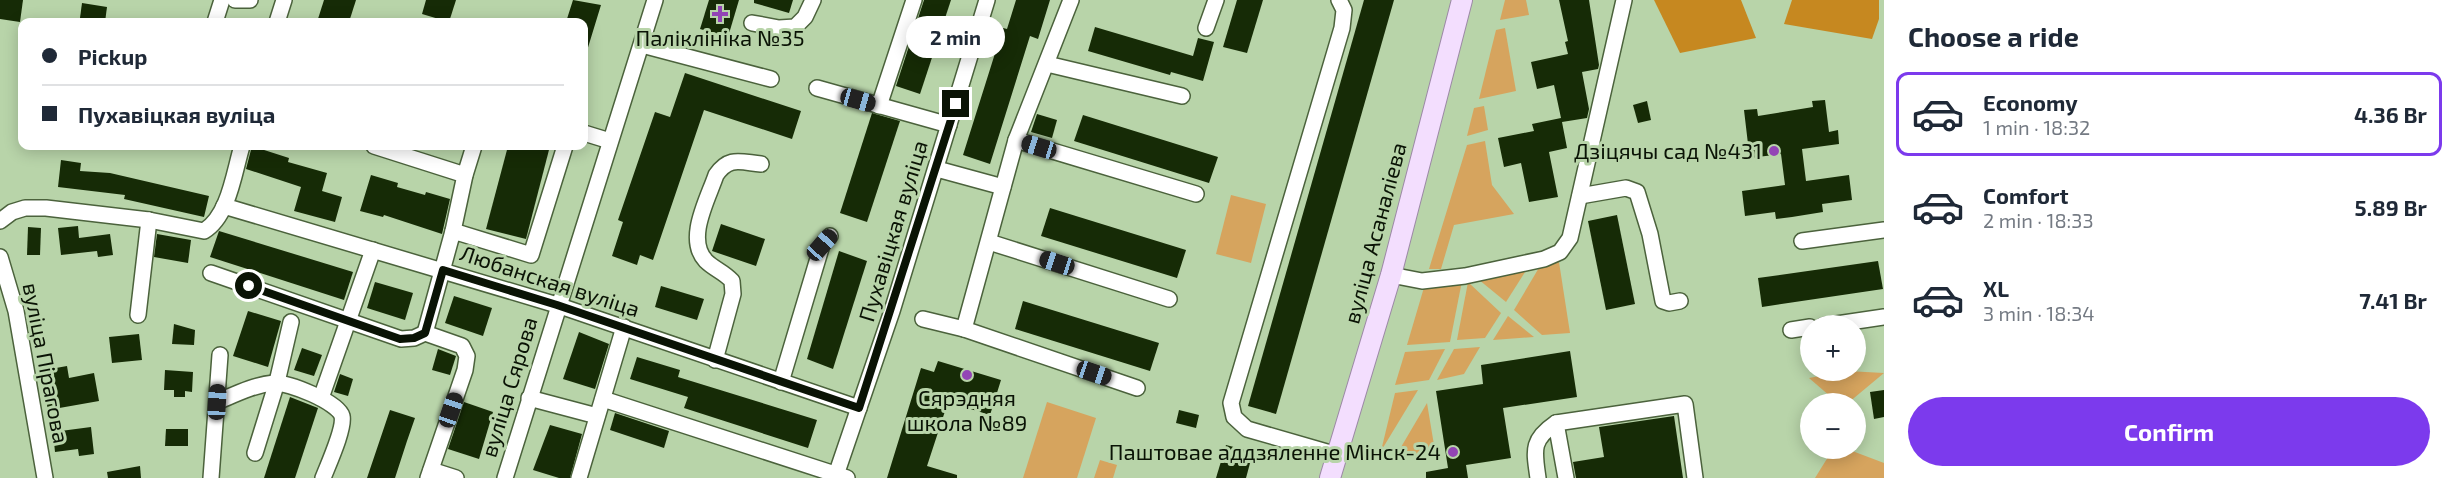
<!DOCTYPE html>
<meta charset="utf-8">
<style>
:root{--surface:#fff;--page:#f2f2f3;--text:#1f2937;--muted:#747a83;--line:#e0e1e3;--accent:#7c3aed}
body{margin:0;font-family:"Exo 2",sans-serif;background:var(--page);color:var(--text);height:100vh;display:flex;flex-direction:column;font-size:22px;white-space:nowrap}
*{box-sizing:border-box;margin:0}
p{font-size:20px;color:var(--muted)}
.icon{flex:none;width:33px;height:33px;fill:none;stroke:currentColor;stroke-width:2;stroke-linecap:round;stroke-linejoin:round}
.map{position:relative;flex:1;overflow:hidden}
.drawer{display:flex;flex-direction:column;background:var(--surface);width:570px}
.drawer>*{flex:none}
.banner{position:absolute;left:18px;top:18px;width:570px;height:132px;border-radius:12px;box-shadow:0 3px 15px #0003;display:grid;align-content:center;height:132px;padding:0 24px;background:var(--surface)}
.buttons{position:absolute;left:1800px;top:315px;display:grid;gap:12px}
.buttons a{display:grid;place-items:center;width:66px;height:66px;border-radius:50%;background:var(--surface);box-shadow:0 3px 15px #0003;font-size:30px}
.end{position:absolute;width:27px;height:27px;margin:-14px;border:8px solid #0a1305;background:#fff;box-shadow:0 0 0 3px #fff}
.from{border-radius:50%}
.bubble{position:absolute;height:42px;border-radius:21px;background:var(--surface);box-shadow:0 3px 15px #0003;font-size:20px;font-weight:700;line-height:42px;text-align:center}
.car{position:absolute;width:18px;height:36px;margin:-18px -9px;border-radius:8px;box-shadow:0 0 4px 2px #0007;background:linear-gradient(#222 24%,#8ab4d8 0 40%,#222 0 76%,#8ab4d8 0 86%,#222 0)}
.banner b{display:flex;align-items:center;gap:21px;height:57px;font-size:22px}
.banner b+b{border-top:2px solid var(--line)}
.banner i{width:15px;height:15px;background:var(--text)}
ul{padding:0;list-style:none}
li{display:flex;align-items:center;gap:18px;height:84px;margin:0 12px 9px;padding:0 12px;border:3px solid transparent;border-radius:12px}
li div{flex:1}
li b{display:block;font-size:22px}
li em{font-style:normal;font-weight:700}
li.active{border-color:var(--accent)}
li>.icon{width:54px;height:54px;stroke-width:1.5}
h2{padding:0 24px;font-size:27px;line-height:72px}
.action{display:flex;gap:12px;margin-top:auto;padding:12px 24px}
.action a{flex:1;height:69px;border-radius:36px;background:var(--accent);color:#fff;font-size:24px;font-weight:700;line-height:69px;text-align:center}
main{display:flex;flex:1;min-height:0}
.map>svg:first-child{display:block}
.green{fill:#d6a45e}
.forest{fill:#c68820}
.building{fill:#162b06}
.lines{fill:none;stroke-linecap:round;stroke-linejoin:round}
.minor-casing{stroke:#4b623c;stroke-width:18}
.major-casing{stroke:#9c89a6;stroke-width:22}
.minor{stroke:#fff;stroke-width:15}
.major{stroke:#f3defe;stroke-width:20}
.route{stroke:#0a1305;stroke-width:8}
.poi-dot{fill:#9345b5;stroke:#b8d4a9;stroke-width:2}
.labels{text-anchor:middle;stroke-width:6;stroke-linejoin:round;paint-order:stroke}
.poi-label{font-size:22px;fill:#0a1305;stroke:#b8d4a9}
.street-label{font-size:22px;fill:#0a1305;stroke:#b8d4a9}
</style>
<main>
<div class="map">
<svg width="1884" height="478" viewBox="0 0 1884 478">
<rect width="100%" height="100%" fill="#b8d4a9"/>
<g class="green">
<path d="M1505,0H1526L1529,15L1500,20Z"/>
<path d="M1505,28L1516,91L1479,99L1496,30Z"/>
<path d="M1484,106L1488,130L1467,136L1474,108Z"/>
<path d="M1485,141L1492,185L1514,214L1454,225L1441,269H1429L1467,145Z"/>
<path d="M1231,195L1266,204L1251,263L1216,254Z"/>
<path d="M1559,262L1570,333L1542,335L1514,310L1540,266Z"/>
<path d="M1527,269L1506,302L1478,279Z"/>
<path d="M1462,281L1450,342L1407,345L1425,284Z"/>
<path d="M1468,282L1501,313L1485,338L1457,340Z"/>
<path d="M1508,316L1534,337L1493,340Z"/>
<path d="M1480,347L1464,374L1437,380L1454,349Z"/>
<path d="M1445,349L1429,380L1395,385L1405,352Z"/>
<path d="M1847,371L1884,373L1848,403H1838L1809,378Z"/>
<path d="M1418,390L1381,451L1395,393Z"/>
<path d="M1047,402L1096,418L1077,478H1023Z"/>
<path d="M1427,403L1435,451L1394,459Z"/>
<path d="M1833,449H1847L1884,463V478H1815Z"/>
<path d="M1100,460L1117,465L1113,478H1094Z"/>
</g>
<g class="forest">
<path d="M1654,0H1741L1756,38L1680,53Z"/>
<path d="M1792,0H1879V19L1872,39L1784,24Z"/>
</g>
<g class="building">
<path d="M0,0H23L20,22L0,19Z"/>
<path d="M324,0H356L349,22H317Z"/>
<path d="M426,0H456L449,22L422,14Z"/>
<path d="M573,0L601,5L586,54L584,53V22H566Z"/>
<path d="M709,0H739L728,37L700,29Z"/>
<path d="M754,0H793L789,13L754,3Z"/>
<path d="M924,0H951L920,94L896,86Z"/>
<path d="M1016,0H1050L1038,39L1030,36L990,164L963,155L1003,28L1007,29Z"/>
<path d="M1237,0H1263L1247,53L1223,47Z"/>
<path d="M1364,0H1394L1276,414L1248,406Z"/>
<path d="M1559,0H1589L1599,65L1598,69L1582,72L1589,109L1587,118L1562,122L1567,148L1549,152L1558,197L1529,202L1521,163L1504,167L1498,138L1534,131L1532,124L1561,118L1554,85L1537,89L1531,62L1568,54L1565,42L1568,41Z"/>
<path d="M82,3L107,7L105,22L80,18Z"/>
<path d="M1095,27L1193,56L1198,38L1214,42L1203,81L1171,72L1170,75L1088,51Z"/>
<path d="M685,73L801,111L792,139L704,110L653,260L640,255L637,265L612,256L623,222L618,220L655,112L670,117Z"/>
<path d="M1825,100L1829,132L1838,130L1839,144L1802,149L1806,181L1849,175L1852,200L1822,204L1823,212L1792,217L1776,219L1775,212L1745,216L1742,191L1785,185L1781,154L1741,159L1740,145L1748,144L1744,110L1757,109L1758,116L1813,107L1812,101Z"/>
<path d="M1647,101L1651,120L1638,123L1633,105Z"/>
<path d="M872,113L900,121L867,222L840,213Z"/>
<path d="M1037,114L1057,120L1052,138L1031,132Z"/>
<path d="M1083,115L1218,157L1209,183L1074,141Z"/>
<path d="M252,146L289,158L288,162L327,173L322,191L342,197L335,222L294,211L301,187L246,169Z"/>
<path d="M508,146H550L526,239L486,229Z"/>
<path d="M61,160L81,163L80,171L110,173L209,196L204,217L124,199L125,195L58,187Z"/>
<path d="M371,175L398,183L397,187L425,195L426,192L450,199L442,234L384,215L383,217L360,211Z"/>
<path d="M1050,208L1186,250L1177,278L1041,236Z"/>
<path d="M1617,215L1635,304L1606,310L1588,221Z"/>
<path d="M721,224L765,239L756,266L712,251Z"/>
<path d="M78,226L79,238L110,234L113,255L98,257L97,251L61,255L58,228Z"/>
<path d="M28,227L41,228L40,255H27Z"/>
<path d="M219,231L353,272L344,300L210,257Z"/>
<path d="M157,234L191,240L188,263L154,257Z"/>
<path d="M839,251L867,261L833,369L807,359Z"/>
<path d="M1878,261L1883,289L1762,307L1758,278Z"/>
<path d="M375,282L413,293L405,320L367,308Z"/>
<path d="M661,286L704,299L697,320L655,307Z"/>
<path d="M454,296L492,308L483,336L445,323Z"/>
<path d="M1023,301L1159,343L1150,371L1015,329Z"/>
<path d="M248,311L281,321L268,367L233,356Z"/>
<path d="M174,324L195,330L194,345L172,344Z"/>
<path d="M579,332L609,344L595,389L563,379Z"/>
<path d="M139,334L142,360L112,363L109,337Z"/>
<path d="M302,348L322,355L314,376L294,370Z"/>
<path d="M438,349L456,356L450,375L432,370Z"/>
<path d="M1570,351L1577,397L1503,408L1511,458L1466,465L1468,478H1426V472L1448,468L1436,391L1483,384L1481,365Z"/>
<path d="M637,357L680,370L678,377L817,420L808,448L684,408L688,397L630,379Z"/>
<path d="M938,361L1001,380L990,415L948,402L927,466L957,475V478H887L921,368L934,372Z"/>
<path d="M67,366L69,378L94,373L99,401L48,410L43,384L47,383L45,370Z"/>
<path d="M165,370L193,372L192,392L185,391V397H174V390H164Z"/>
<path d="M340,374L353,379L348,396L334,392Z"/>
<path d="M1884,390V417L1874,419L1870,392Z"/>
<path d="M290,397L318,408L295,478H264Z"/>
<path d="M464,402L493,412L479,459L448,449Z"/>
<path d="M390,410L415,418L407,441L395,478H367Z"/>
<path d="M1179,410L1199,415L1196,428L1176,423Z"/>
<path d="M615,413L669,431L664,448L610,430Z"/>
<path d="M1674,416L1683,478H1576L1573,462L1604,457L1599,427Z"/>
<path d="M550,425L582,434L570,478H559L533,470Z"/>
<path d="M91,427L94,454L79,456L78,449L55,452L53,432Z"/>
<path d="M166,429H188V446H165Z"/>
<path d="M1226,445L1253,452L1246,478H1216Z"/>
<path d="M140,466L141,478H108L107,472Z"/>
</g>
<g class="lines">
<g class="minor-casing">
<g id="minor">
<path d="M235,0H250"/>
<path d="M215,22L222,0"/>
<path d="M277,22L284,0"/>
<path d="M752,23L779,28L795,27L805,17L813,0"/>
<path d="M1206,28L1216,0"/>
<path d="M642,45L771,79"/>
<path d="M1047,64L1182,96"/>
<path d="M817,88L949,125"/>
<path d="M879,106L914,0"/>
<path d="M584,133L610,141"/>
<path d="M1016,140L1196,194"/>
<path d="M374,146L465,175"/>
<path d="M937,169L1003,187"/>
<path d="M1580,196L1626,188L1637,192L1650,234L1663,301L1669,303L1680,301"/>
<path d="M224,206L557,305L859,408"/>
<path d="M0,221L12,212L25,208H46L149,220L204,231C229,216 234,172 242,146"/>
<path d="M453,231L465,175L474,146"/>
<path d="M1802,241L1884,230"/>
<path d="M989,242L1169,299"/>
<path d="M0,257L16,311L45,478"/>
<path d="M211,273L401,339L414,338L425,333L462,346L467,356L465,370L428,478"/>
<path d="M1391,275L1422,281L1465,276L1544,259L1560,252L1570,238L1624,0"/>
<path d="M138,315L149,220"/>
<path d="M923,319L964,329L1137,388"/>
<path d="M1823,326L1884,317"/>
<path d="M964,329L1016,140L1071,0"/>
<path d="M1791,330L1810,327"/>
<path d="M425,333L453,231L531,255L565,146"/>
<path d="M715,360L733,294L732,281C724,272 714,269 706,261C685,239 708,199 716,175C729,156 740,162 761,164"/>
<path d="M781,382L822,245L830,236"/>
<path d="M321,398L373,250"/>
<path d="M529,398L597,416"/>
<path d="M603,399L847,478"/>
<path d="M217,402C236,394 253,385 274,383C288,382 338,402 342,416C345,428 328,465 323,478"/>
<path d="M1556,423L1566,478"/>
<path d="M255,453L277,382L291,322"/>
<path d="M1337,455L1247,429L1234,417L1231,403L1342,28L1344,10L1339,0"/>
<path d="M431,470L456,478"/>
<path d="M211,478L220,355"/>
<path d="M505,478L655,0"/>
<path d="M579,478L624,327"/>
<path d="M835,478L892,311L987,0"/>
<path d="M1538,478C1534,450 1531,440 1556,423L1685,404L1695,478"/>
</g>
</g>
<g class="major-casing">
<path id="major" d="M1330,478L1391,275L1462,0"/>
</g>
<use href="#minor" class="minor"/>
<use href="#major" class="major"/>
</g>
<g class="lines">
<path class="route" d="M249,286L400,339L414,338L425,333L443,270L557,305L859,408L956,104"/>
</g>
<g class="poi-dot">
<path d="M717 5h6v6h6v6h-6v6h-6v-6h-6v-6h6z"/>
<circle cx="1774" cy="151" r="6"/>
<circle cx="967" cy="375" r="6"/>
<circle cx="1453" cy="452" r="6"/>
</g>
<g class="labels">
<g class="poi-label">
<text x="720" y="46">Паліклініка №35</text>
<text x="1762" y="159" text-anchor="end">Дзіцячы сад №431</text>
<text x="967" y="406">Сярэдняя<tspan x="967" dy="25">школа №89</tspan></text>
<text x="1441" y="460" text-anchor="end">Паштовае аддзяленне Мінск-24</text>
</g>
<g class="street-label">
<text transform="translate(893 231) rotate(-73)" y="8">Пухавіцкая вуліца</text>
<text transform="translate(1375 233) rotate(-75)" y="8">вуліца Асаналіева</text>
<text transform="translate(550 281) rotate(18)" y="8">Любанская вуліца</text>
<text transform="translate(46 363) rotate(79)" y="8">вуліца Пірагова</text>
<text transform="translate(509 387) rotate(-73)" y="8">вуліца Сярова</text>
</g>
</g>
</svg>
<div class="buttons">
<a>+</a>
<a>−</a>
</div>
<i class="end from" style="left:249px;top:286px"></i>
<i class="end" style="left:956px;top:104px"></i>
<div class="bubble" style="left:906px;top:16px;width:99px">2 min</div>
<i class="car" style="left:858px;top:100px;rotate:106deg"></i>
<i class="car" style="left:1039px;top:147px;rotate:287deg"></i>
<i class="car" style="left:822px;top:245px;rotate:42deg"></i>
<i class="car" style="left:1057px;top:263px;rotate:288deg"></i>
<i class="car" style="left:1094px;top:373px;rotate:109deg"></i>
<i class="car" style="left:217px;top:402px;rotate:3deg"></i>
<i class="car" style="left:451px;top:410px;rotate:19deg"></i>
<div class="banner">
<b><i class="from"></i>Pickup</b>
<b><i></i>Пухавіцкая вуліца</b>
</div>
</div>
<section class="drawer">
<h2>Choose a ride</h2>
<ul>
<li class="active"><svg class="icon" aria-label="car" viewBox="0 0 24 24"><path d="M5 17H2v-5l4-1 3-4h7l3 4 3 1v5h-3M9 17h6M6 11h13"/><circle cx="7" cy="17" r="2"/><circle cx="17" cy="17" r="2"/></svg><div><b>Economy</b><p>1 min · 18:32</p></div><em>4.36 Br</em></li>
<li><svg class="icon" aria-label="car" viewBox="0 0 24 24"><path d="M5 17H2v-5l4-1 3-4h7l3 4 3 1v5h-3M9 17h6M6 11h13"/><circle cx="7" cy="17" r="2"/><circle cx="17" cy="17" r="2"/></svg><div><b>Comfort</b><p>2 min · 18:33</p></div><em>5.89 Br</em></li>
<li><svg class="icon" aria-label="car" viewBox="0 0 24 24"><path d="M5 17H2v-5l4-1 3-4h7l3 4 3 1v5h-3M9 17h6M6 11h13"/><circle cx="7" cy="17" r="2"/><circle cx="17" cy="17" r="2"/></svg><div><b>XL</b><p>3 min · 18:34</p></div><em>7.41 Br</em></li>
</ul>
<div class="action"><a>Confirm</a></div>
</section>
</main>
